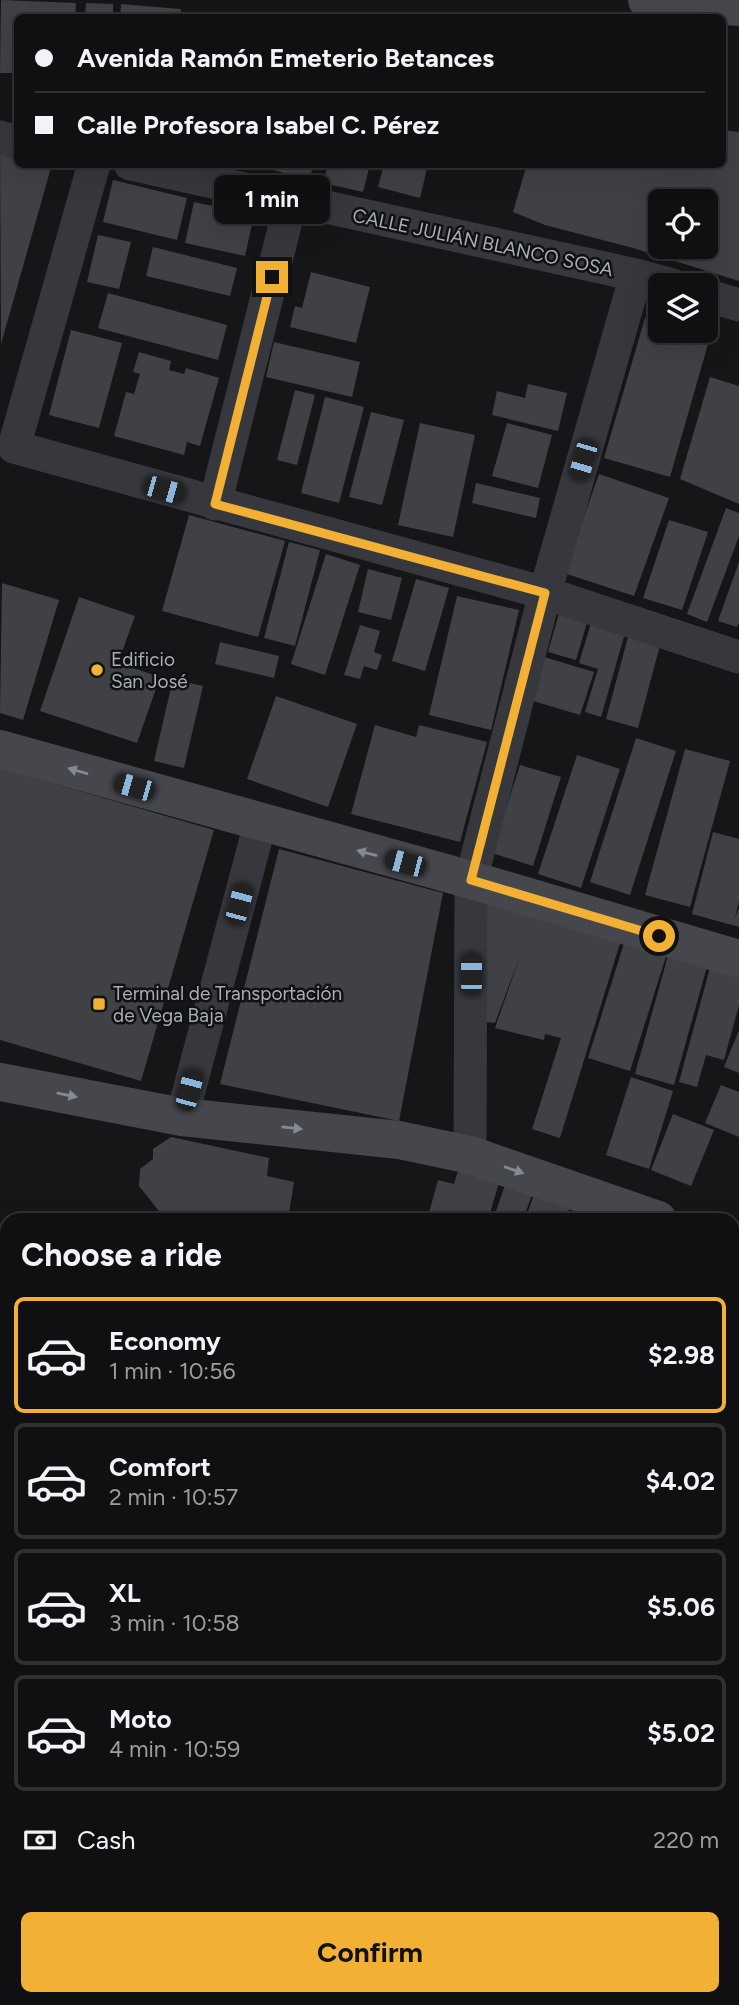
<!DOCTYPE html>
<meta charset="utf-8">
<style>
:root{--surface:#101012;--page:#19191b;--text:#f1f3f6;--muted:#9c9d9f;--line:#303032;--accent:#f2b134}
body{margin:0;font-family:Figtree,sans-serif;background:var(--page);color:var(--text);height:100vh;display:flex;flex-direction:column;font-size:26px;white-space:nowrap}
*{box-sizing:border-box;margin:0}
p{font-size:23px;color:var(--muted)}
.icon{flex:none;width:38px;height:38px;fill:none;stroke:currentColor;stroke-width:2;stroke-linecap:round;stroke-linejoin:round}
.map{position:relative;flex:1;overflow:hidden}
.side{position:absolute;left:0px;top:1213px;width:740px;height:793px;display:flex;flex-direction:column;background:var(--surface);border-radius:21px 21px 0 0;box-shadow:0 7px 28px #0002,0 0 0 2px var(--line)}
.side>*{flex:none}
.banner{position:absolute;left:14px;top:14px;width:712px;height:154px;border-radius:10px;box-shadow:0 7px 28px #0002,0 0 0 2px var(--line);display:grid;align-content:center;height:154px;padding:0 21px;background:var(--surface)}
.fabs{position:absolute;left:648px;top:189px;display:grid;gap:14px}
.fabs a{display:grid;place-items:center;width:70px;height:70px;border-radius:10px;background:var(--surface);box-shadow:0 7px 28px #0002,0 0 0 2px var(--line);font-size:35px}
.end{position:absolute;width:32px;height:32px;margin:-16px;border:9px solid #f2b134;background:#111;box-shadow:0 0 0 4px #111}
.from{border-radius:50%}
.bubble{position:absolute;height:49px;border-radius:10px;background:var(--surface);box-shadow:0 7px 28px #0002,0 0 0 2px var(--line);font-size:23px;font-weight:700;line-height:49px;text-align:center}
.car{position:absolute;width:21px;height:42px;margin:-21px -10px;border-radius:9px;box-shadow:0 0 5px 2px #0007;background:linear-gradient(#222 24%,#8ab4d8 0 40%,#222 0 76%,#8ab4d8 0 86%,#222 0)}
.banner b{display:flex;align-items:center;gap:24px;height:66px;font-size:26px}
.banner b+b{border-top:2px solid var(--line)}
.banner i{width:18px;height:18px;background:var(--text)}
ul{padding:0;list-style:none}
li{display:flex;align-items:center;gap:21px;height:116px;margin:0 14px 10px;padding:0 7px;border:4px solid var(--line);border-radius:10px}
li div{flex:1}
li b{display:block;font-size:26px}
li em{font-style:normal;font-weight:700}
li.current{border-color:var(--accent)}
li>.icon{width:63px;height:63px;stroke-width:1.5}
h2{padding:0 21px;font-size:32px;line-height:84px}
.pay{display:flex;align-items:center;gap:18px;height:77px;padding:0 21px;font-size:26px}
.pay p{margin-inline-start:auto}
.cta{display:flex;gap:14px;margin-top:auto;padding:14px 21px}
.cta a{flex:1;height:80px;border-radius:10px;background:var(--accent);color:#111;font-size:28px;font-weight:700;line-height:80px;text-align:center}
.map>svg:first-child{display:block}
.building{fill:#404145;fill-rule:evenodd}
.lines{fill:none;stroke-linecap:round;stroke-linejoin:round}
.lane{stroke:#37383d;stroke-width:18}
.street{stroke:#37383d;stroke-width:33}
.secondary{stroke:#45474d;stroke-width:38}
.oneway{fill:#858993}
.route{stroke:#f2b134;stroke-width:9}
.poi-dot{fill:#f2b134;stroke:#111113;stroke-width:2.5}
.labels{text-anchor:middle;stroke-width:5;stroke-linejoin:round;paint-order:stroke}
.street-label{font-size:19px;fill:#a8adb8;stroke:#111113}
.poi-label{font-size:19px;fill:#a8adb8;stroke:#111113;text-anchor:start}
</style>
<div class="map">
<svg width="739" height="2005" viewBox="0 0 739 2005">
<rect width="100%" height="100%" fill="#161618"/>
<g class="building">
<path d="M1,0L76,3L75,18H18V73H0Z"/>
<path d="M86,3L113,4V18H85Z"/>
<path d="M121,4L181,9L180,18H120Z"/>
<path d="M723,130L739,132V281L633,248L545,225L513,212L527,164H723ZM660,201H705V247H660Z"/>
<path d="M0,139L18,144V164H52L1,344Z"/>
<path d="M267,164H314L309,180L266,168Z"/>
<path d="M328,164H370L363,192L323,183Z"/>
<path d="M384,164H428L420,198L378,187Z"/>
<path d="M113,180L187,198L177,240L103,222Z"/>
<path d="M194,202L254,215L245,256L185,243Z"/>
<path d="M98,235L131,242L119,289L87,282Z"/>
<path d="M153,247L237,268L230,296L146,276Z"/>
<path d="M311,272L370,287L356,343L290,327L295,306L302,308Z"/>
<path d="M108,293L227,325L218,360L98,328Z"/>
<path d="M645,318L660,323V331H688L710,337L670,477L604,458Z"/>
<path d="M71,330L122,343L99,428L49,415Z"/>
<path d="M274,342L360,362L352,397L266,377Z"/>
<path d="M139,352L171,361L169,370L184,374L186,368L219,378L200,446L187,442L184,455L114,436L126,392L134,394L140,374L133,372Z"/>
<path d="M710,377L739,386V504L680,479Z"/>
<path d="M528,384L567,393L558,431L492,415L497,391L525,398Z"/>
<path d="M295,390L315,395L297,465L277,460Z"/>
<path d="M325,397L364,407L339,503L301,493Z"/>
<path d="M371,412L404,420L382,505L349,497Z"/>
<path d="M420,423L475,435L453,537L398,525Z"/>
<path d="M507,423L552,435L538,488L492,476Z"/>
<path d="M599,474L669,498L634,596L564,573Z"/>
<path d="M476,483L540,498L536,518L472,503Z"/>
<path d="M726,508L739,513V536L707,622L687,614Z"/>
<path d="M189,515L285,541L258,637L162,611Z"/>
<path d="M669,520L708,532L682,610L643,598Z"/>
<path d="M289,542L320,550L295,646L264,638Z"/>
<path d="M326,554L360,565L325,675L291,664Z"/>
<path d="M739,562V622L737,627L718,621Z"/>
<path d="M368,569L402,578L391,620L358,612Z"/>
<path d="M416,579L449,588L425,671L392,661Z"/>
<path d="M2,583L59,600L23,720L0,713Z"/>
<path d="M457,596L519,610L491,730L429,715Z"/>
<path d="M79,597L135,616L118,663L160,677L137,743L40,711Z"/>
<path d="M560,610L588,619L576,660L548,652Z"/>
<path d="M591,623L625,633L601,717L585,712L598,669L579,663Z"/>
<path d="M360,625L380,631L374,652L382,655L377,670L364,666L360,679L344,675Z"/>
<path d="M628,637L660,645L638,728L606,719Z"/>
<path d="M220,642L279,656L274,678L215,664Z"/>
<path d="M544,657L594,672L580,715L530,700Z"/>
<path d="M173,679L203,686L184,768L154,761Z"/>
<path d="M276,696L357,724L328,807L247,779Z"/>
<path d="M375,725L416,737L419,725L487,742L460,842L351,814Z"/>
<path d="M636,738L676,751L630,895L590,882Z"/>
<path d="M685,749L730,761L690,907L645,895Z"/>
<path d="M577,755L620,769L581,888L538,874Z"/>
<path d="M520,765L561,777L533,866L492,853Z"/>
<path d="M0,768L214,830L141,1081L0,1040Z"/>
<path d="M713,832L739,839V901L735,918L739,908V927L692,914Z"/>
<path d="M279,849L443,893L399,1121L220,1084Z"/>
<path d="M487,904L621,940L560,1138L532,1129L561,1038L545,1034L544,1040L495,1028L521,953L495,1023L471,1020Z"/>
<path d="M626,937L668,950L630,1071L588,1058Z"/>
<path d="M669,952L708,963L674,1085L635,1074Z"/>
<path d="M711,964L739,972V1005L724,1060L706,1055L697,1087L679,1082Z"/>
<path d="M739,1030V1073L724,1067Z"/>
<path d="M631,1077L673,1091L649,1169L606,1155Z"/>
<path d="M721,1085L739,1092V1137L705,1123Z"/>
<path d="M673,1114L714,1130L691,1186L651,1170Z"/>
<path d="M171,1137L269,1158L267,1176L294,1182L288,1220H156L162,1215L139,1186L140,1169L153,1159V1149Z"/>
<path d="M461,1161L502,1172L488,1220H427L438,1180L454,1184Z"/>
<path d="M507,1179L534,1189L523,1220H493Z"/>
<path d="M536,1189L572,1202L565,1220H525Z"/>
<path d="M733,1373L739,1375V1411L733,1409Z"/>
<path d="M733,1412L739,1414V1432L733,1430Z"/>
<path d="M733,1432L739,1433V1456L733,1455Z"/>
<path d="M739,1463V1505L733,1504V1483Z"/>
<path d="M738,1544L739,1655L734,1672L733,1561Z"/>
<path d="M739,1675V1705L733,1703V1689Z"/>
<path d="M737,1820L739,1821V1861L733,1860V1829Z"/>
<path d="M511,1998H540L539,2005H509Z"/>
<rect x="555" y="1998" width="43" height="7"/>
</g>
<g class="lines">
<path class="lane" d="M0,1377L7,1379"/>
<g class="street">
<path d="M0,137L18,143"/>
<path d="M94,164L14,447L545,593L739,657"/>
<path d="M130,164L636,275L672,285"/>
<path d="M705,295L739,305"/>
<path d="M215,504L291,201"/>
<path d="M182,1117L260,824"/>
<path d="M470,1155L471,880L545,593L636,275"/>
<path d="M733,1307L739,1290"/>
<path d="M0,1327L7,1329"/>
<path d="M0,1492L7,1493"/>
<path d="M733,1513L739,1515"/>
<path d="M733,1739L739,1741"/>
<path d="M733,1871L739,1873"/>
<path d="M546,1998L547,2005"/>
</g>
<g class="secondary">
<path d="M647,0L739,7"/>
<path d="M0,749L471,880L739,959"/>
<path d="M0,1082L182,1117L399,1140L470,1155L658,1220"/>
<path d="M733,1246L739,1248"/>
</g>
</g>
<defs><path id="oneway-solid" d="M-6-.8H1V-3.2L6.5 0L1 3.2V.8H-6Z" transform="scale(1.75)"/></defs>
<g class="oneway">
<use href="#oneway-solid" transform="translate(78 771) rotate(-164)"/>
<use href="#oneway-solid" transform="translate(367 853) rotate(-165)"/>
<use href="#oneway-solid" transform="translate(67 1095) rotate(11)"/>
<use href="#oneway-solid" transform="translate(292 1128) rotate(6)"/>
<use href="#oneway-solid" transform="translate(514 1170) rotate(19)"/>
</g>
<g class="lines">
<path class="route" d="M272,277L215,504L545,593L471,880L659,936"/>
</g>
<g class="poi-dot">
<circle cx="97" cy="670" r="7"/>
<rect x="92" y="997" width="14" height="14" rx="3.5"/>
</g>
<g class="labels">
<g class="street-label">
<text transform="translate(483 242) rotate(12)" y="7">CALLE JULIÁN BLANCO SOSA</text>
</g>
<g class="poi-label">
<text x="111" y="666">Edificio<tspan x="111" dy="22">San José</tspan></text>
<text x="113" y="1000">Terminal de Transportación<tspan x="113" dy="22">de Vega Baja</tspan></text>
</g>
</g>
</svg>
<div class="fabs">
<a><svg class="icon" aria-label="locate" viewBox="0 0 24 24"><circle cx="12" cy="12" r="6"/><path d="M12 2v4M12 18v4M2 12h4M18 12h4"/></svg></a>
<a><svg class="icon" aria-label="layers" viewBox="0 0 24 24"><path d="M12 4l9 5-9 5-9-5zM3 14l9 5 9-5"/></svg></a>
</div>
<i class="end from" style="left:659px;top:936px"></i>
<i class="end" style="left:272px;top:277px"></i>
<div class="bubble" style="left:214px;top:175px;width:116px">1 min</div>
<i class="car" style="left:583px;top:460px;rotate:196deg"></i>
<i class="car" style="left:164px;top:490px;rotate:106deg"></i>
<i class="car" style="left:134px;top:787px;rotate:286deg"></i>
<i class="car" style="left:405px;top:863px;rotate:285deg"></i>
<i class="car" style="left:239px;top:904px;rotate:15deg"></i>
<i class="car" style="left:471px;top:974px;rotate:0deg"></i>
<i class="car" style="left:189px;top:1090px;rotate:15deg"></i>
<div class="banner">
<b><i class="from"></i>Avenida Ramón Emeterio Betances</b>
<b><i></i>Calle Profesora Isabel C. Pérez</b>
</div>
<section class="side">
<h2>Choose a ride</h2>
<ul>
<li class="current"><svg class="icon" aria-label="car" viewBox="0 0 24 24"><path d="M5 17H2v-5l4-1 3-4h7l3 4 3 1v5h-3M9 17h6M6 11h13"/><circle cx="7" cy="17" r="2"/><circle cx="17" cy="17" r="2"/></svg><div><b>Economy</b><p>1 min · 10:56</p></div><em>$2.98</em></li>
<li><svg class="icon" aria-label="car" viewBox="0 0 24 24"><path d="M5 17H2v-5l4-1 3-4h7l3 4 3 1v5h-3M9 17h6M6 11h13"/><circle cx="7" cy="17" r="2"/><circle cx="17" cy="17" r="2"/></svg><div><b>Comfort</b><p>2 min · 10:57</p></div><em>$4.02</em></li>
<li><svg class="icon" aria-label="car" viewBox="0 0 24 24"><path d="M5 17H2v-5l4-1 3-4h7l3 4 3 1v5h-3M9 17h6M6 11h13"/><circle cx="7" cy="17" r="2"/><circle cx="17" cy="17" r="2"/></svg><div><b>XL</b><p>3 min · 10:58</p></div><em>$5.06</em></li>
<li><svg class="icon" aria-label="car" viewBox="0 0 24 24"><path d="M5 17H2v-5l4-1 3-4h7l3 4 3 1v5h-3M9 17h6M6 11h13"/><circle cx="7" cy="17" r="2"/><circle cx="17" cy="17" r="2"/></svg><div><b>Moto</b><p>4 min · 10:59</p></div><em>$5.02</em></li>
</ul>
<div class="pay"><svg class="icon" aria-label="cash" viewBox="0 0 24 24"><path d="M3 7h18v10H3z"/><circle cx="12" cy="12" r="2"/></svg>Cash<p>220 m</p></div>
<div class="cta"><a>Confirm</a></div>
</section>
</div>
